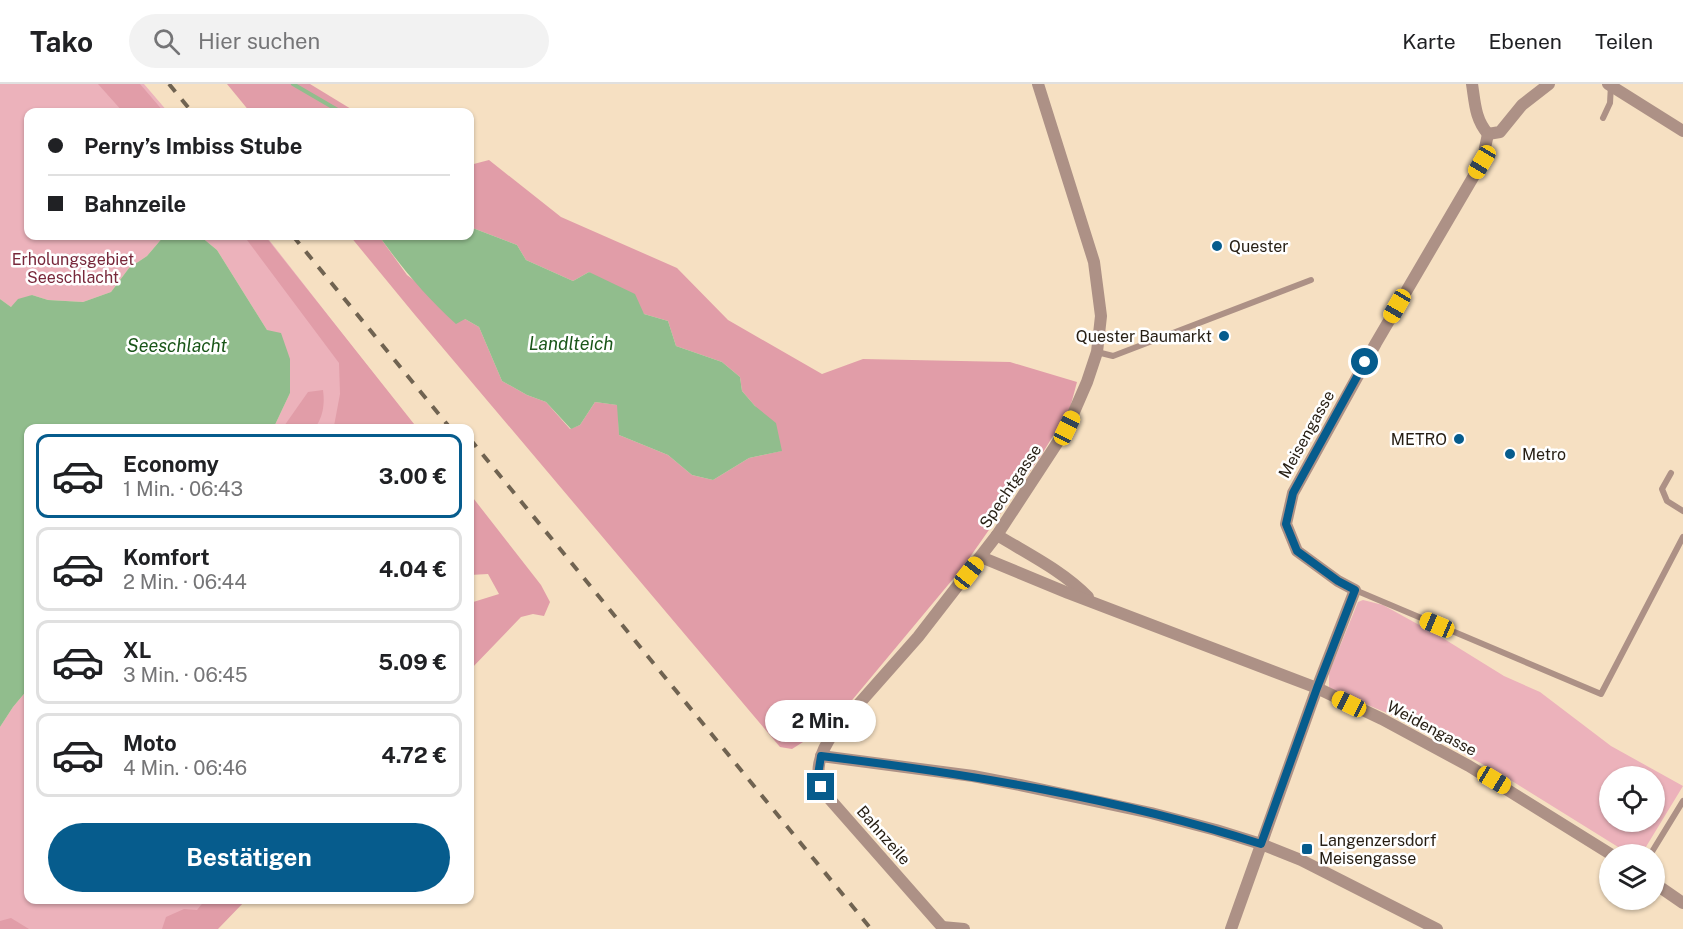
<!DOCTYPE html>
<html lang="de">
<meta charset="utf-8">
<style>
:root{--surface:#fff;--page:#f2f2f2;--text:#202124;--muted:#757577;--line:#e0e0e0;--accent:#065c8d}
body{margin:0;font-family:"Public Sans",sans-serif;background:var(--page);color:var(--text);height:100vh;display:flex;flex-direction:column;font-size:22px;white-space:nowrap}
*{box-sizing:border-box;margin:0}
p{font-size:20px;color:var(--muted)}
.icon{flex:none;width:33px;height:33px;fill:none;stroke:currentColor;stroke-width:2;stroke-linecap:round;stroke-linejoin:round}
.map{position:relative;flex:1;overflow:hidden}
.sheet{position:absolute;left:24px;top:340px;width:450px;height:480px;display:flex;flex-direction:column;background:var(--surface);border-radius:12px;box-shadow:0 2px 4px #0004}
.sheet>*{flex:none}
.hud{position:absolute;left:24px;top:24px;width:450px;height:132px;border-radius:12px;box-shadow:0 2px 4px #0004;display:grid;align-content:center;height:132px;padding:0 24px;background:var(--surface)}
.buttons{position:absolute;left:1599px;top:682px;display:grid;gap:12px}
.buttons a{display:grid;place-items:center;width:66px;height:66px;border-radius:50%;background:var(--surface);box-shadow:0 2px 4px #0004;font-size:30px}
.end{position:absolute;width:27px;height:27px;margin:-14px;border:8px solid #065c8d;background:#fff;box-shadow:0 0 0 3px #fff}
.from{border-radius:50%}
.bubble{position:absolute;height:42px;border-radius:21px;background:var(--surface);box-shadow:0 2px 4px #0004;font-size:20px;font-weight:700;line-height:42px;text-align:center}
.car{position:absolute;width:18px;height:36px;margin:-18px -9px;border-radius:8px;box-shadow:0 0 4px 2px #0007;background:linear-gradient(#f5c518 24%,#345 0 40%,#f5c518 0 76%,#345 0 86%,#f5c518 0)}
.hud b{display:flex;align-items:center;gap:21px;height:57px;font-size:22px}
.hud b+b{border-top:2px solid var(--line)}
.hud i{width:15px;height:15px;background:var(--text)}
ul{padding:10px 0 0;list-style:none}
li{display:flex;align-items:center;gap:18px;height:84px;margin:0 12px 9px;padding:0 12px;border:3px solid var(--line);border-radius:12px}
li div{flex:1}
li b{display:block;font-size:22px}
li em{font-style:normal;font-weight:700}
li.on{border-color:var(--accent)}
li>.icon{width:54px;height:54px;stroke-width:1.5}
.primary-button{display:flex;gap:12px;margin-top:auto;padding:12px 24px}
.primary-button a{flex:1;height:69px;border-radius:36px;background:var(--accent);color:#fff;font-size:24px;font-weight:700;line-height:69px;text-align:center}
header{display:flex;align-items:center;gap:36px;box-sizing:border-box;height:84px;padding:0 30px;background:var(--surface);border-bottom:2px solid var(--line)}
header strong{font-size:28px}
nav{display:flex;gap:33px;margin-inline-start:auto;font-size:21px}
.search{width:420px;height:54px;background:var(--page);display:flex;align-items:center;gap:15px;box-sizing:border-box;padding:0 21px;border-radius:33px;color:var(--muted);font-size:22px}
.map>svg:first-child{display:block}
.green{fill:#ecb2bb;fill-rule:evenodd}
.forest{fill:#e19da8}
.water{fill:#91bd8d}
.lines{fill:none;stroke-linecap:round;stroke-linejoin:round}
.stream{stroke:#91bd8d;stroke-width:4}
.service{stroke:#ad9186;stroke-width:6}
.minor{stroke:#ad9186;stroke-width:12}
.rail{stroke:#706351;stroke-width:4;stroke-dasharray:10 10;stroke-linecap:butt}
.route{stroke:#065c8d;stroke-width:8}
.poi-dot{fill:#065c8d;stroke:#fff;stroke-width:2}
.labels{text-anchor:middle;stroke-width:5;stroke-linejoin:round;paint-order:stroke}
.poi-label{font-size:16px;fill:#261e13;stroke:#fff;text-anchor:start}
.park-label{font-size:16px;fill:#78283b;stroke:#fff}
.street-label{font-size:16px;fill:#261e13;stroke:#fff}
.water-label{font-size:18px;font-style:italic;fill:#1a5619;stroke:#fff}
</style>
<header>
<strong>Tako</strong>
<div class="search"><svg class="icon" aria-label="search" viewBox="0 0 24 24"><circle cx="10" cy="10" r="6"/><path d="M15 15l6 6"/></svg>Hier suchen</div>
<nav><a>Karte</a><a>Ebenen</a><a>Teilen</a></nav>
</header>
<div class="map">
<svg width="1683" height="845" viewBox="0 0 1683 845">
<rect width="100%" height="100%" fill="#f6e0c2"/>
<g class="green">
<path d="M0,0H144L168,28H28V152H164L147,172L129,184L111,208L83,218L48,216L32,211L11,223L0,215Z"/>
<path d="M200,152H266L417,345H273L290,309L267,246L217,166Z"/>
<path d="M1363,516L1383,521L1441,553L1504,592L1540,608L1611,662L1683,702L1641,771H1631L1504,692L1399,634L1329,605V589L1358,518ZM1610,693H1654V738H1610Z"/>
<path d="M28,605V816H227L198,845H0V643L13,623Z"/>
</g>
<g class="forest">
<path d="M98,0H140L164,28H123Z"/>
<path d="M227,0H310L356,28H250Z"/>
<path d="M489,76L561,133L677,184L728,236L822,290L863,275L1010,278L1077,298L1070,324L1042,370L963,483L833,639L792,665L780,663L415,231L350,152H379L407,191L465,235L479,243L502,297L527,311L546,318L570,345L580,341L595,318L618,321L619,351L668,371L692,391L713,396L749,374L781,367L755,322L742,307L740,293L722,278L676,262L668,237L644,230L589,188L573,197L526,176L517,161L470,143V81Z"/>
<path d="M244,152H265L418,345H339L334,342L340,310L339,279Z"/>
<path d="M323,306C325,320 323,334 314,345H282L308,308Z"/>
<path d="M470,410L541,501L550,518L544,532L533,530L521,533L470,586V519L499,510L488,490L470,491Z"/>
<path d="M205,816H246L218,845H162L166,833L184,825L197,826Z"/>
<path d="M11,834L29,845H0V837Z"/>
</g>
<g class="water">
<path d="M470,143L517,161L526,176L573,197L589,188L635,210L644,230L668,237L676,262L722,278L740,293L742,307L755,322L776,339L782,367L749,374L713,396L692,391L668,371L619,351L617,321L595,318L580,341L571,345L546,318L527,311L502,297L479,243L465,235L456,240C426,213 402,184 379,152H470Z"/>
<path d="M164,152H200L217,166L267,246L281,249L290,275V309L273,345H28V605L13,623L0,643V215L11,223L18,215L32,211L48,216L83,218L111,208L129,184L147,172Z"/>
</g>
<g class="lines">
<path class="stream" d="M293,0L341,28"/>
<g class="service">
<path d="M1603,34L1610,19L1611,1"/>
<path d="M1097,268L1113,272L1311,196"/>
<path d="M1671,389L1662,405L1667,417L1683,427"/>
<path d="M1355,506L1601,610L1683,453"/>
<path d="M1650,771L1683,717"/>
</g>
<g class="minor">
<path d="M1472,0C1475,19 1475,35 1488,50"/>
<path d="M1608,0L1683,47"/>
<path d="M1488,50L1500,48L1522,21L1549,0"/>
<path d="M997,451C1028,470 1063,487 1088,513"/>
<path d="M981,473L1068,509L1317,604L1382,635L1469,682L1612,771"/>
<path d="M821,672L973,692L1020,701L1151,729L1216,746L1261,760L1301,776L1437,845"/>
<path d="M1654,799L1683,819"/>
<path d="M942,843L964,845"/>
<path d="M944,845L827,712C811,690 820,668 834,648L918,553L997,451L1067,344L1087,298L1097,268L1101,232L1094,178L1038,0"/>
<path d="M1231,845L1317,604L1355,506L1338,497L1297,467L1286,440L1293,409L1376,259L1482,78L1488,50"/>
</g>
<g class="rail">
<path d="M169,0L192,28"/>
<path d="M293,152L451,345"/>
<path d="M470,355L871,845"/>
</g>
</g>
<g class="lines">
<path class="route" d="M821,703L818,691L821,672C970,690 1118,714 1261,760L1317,604L1355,506L1338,497L1297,467L1286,440L1293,409L1365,278"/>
</g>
<g class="poi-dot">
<circle cx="1217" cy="162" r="6"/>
<circle cx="1224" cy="252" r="6"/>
<circle cx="1459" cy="355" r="6"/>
<circle cx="1510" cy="370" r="6"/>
<rect x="1301" y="759" width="12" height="12" rx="3"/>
</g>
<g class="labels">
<g class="poi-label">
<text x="1229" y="168">Quester</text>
<text x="1212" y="258" text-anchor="end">Quester Baumarkt</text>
<text x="1447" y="361" text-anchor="end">METRO</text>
<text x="1522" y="376">Metro</text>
<text x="1319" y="762">Langenzersdorf<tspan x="1319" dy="18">Meisengasse</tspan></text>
</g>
<g class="park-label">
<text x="73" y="181">Erholungsgebiet<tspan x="73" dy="18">Seeschlacht</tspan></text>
</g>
<g class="street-label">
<text transform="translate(1306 350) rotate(-61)" y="6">Meisengasse</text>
<text transform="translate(1010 402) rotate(-56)" y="6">Spechtgasse</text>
<text transform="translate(1432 644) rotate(28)" y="6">Weidengasse</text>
<text transform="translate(884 751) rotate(49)" y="6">Bahnzeile</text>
</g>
<g class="water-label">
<text x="571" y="266">Landlteich</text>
<text x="177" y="268">Seeschlacht</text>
</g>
</g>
</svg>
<div class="buttons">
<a><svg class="icon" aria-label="locate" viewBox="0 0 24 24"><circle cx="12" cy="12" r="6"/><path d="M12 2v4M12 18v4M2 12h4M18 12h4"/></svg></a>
<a><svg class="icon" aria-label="layers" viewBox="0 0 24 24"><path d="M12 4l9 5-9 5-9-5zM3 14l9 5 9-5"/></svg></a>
</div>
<i class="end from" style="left:1365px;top:278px"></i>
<i class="end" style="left:821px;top:703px"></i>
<div class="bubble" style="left:765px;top:616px;width:111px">2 Min.</div>
<i class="car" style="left:1482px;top:78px;rotate:211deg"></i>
<i class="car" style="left:1397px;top:222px;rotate:210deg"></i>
<i class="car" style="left:1067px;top:344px;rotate:26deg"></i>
<i class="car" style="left:969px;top:489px;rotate:38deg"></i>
<i class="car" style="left:1437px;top:541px;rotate:293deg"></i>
<i class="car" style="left:1349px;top:620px;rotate:296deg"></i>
<i class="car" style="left:1494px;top:696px;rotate:121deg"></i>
<div class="hud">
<b><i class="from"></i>Perny’s Imbiss Stube</b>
<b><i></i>Bahnzeile</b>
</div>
<section class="sheet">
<ul>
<li class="on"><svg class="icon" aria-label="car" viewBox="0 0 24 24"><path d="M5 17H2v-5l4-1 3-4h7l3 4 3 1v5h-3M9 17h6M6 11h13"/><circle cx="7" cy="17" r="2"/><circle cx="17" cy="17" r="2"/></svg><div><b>Economy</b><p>1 Min. · 06:43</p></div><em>3.00 €</em></li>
<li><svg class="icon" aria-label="car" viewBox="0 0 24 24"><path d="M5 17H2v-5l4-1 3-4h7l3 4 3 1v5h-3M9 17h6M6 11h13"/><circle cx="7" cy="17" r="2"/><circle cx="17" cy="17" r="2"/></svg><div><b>Komfort</b><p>2 Min. · 06:44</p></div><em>4.04 €</em></li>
<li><svg class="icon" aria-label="car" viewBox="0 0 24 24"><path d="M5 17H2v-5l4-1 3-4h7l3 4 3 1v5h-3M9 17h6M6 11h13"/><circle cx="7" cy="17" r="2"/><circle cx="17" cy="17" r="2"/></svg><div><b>XL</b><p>3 Min. · 06:45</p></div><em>5.09 €</em></li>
<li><svg class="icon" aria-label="car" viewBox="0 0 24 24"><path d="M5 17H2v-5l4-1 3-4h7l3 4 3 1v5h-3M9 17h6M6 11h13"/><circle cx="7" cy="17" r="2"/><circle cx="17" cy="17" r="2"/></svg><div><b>Moto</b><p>4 Min. · 06:46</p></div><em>4.72 €</em></li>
</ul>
<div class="primary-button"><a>Bestätigen</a></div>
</section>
</div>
